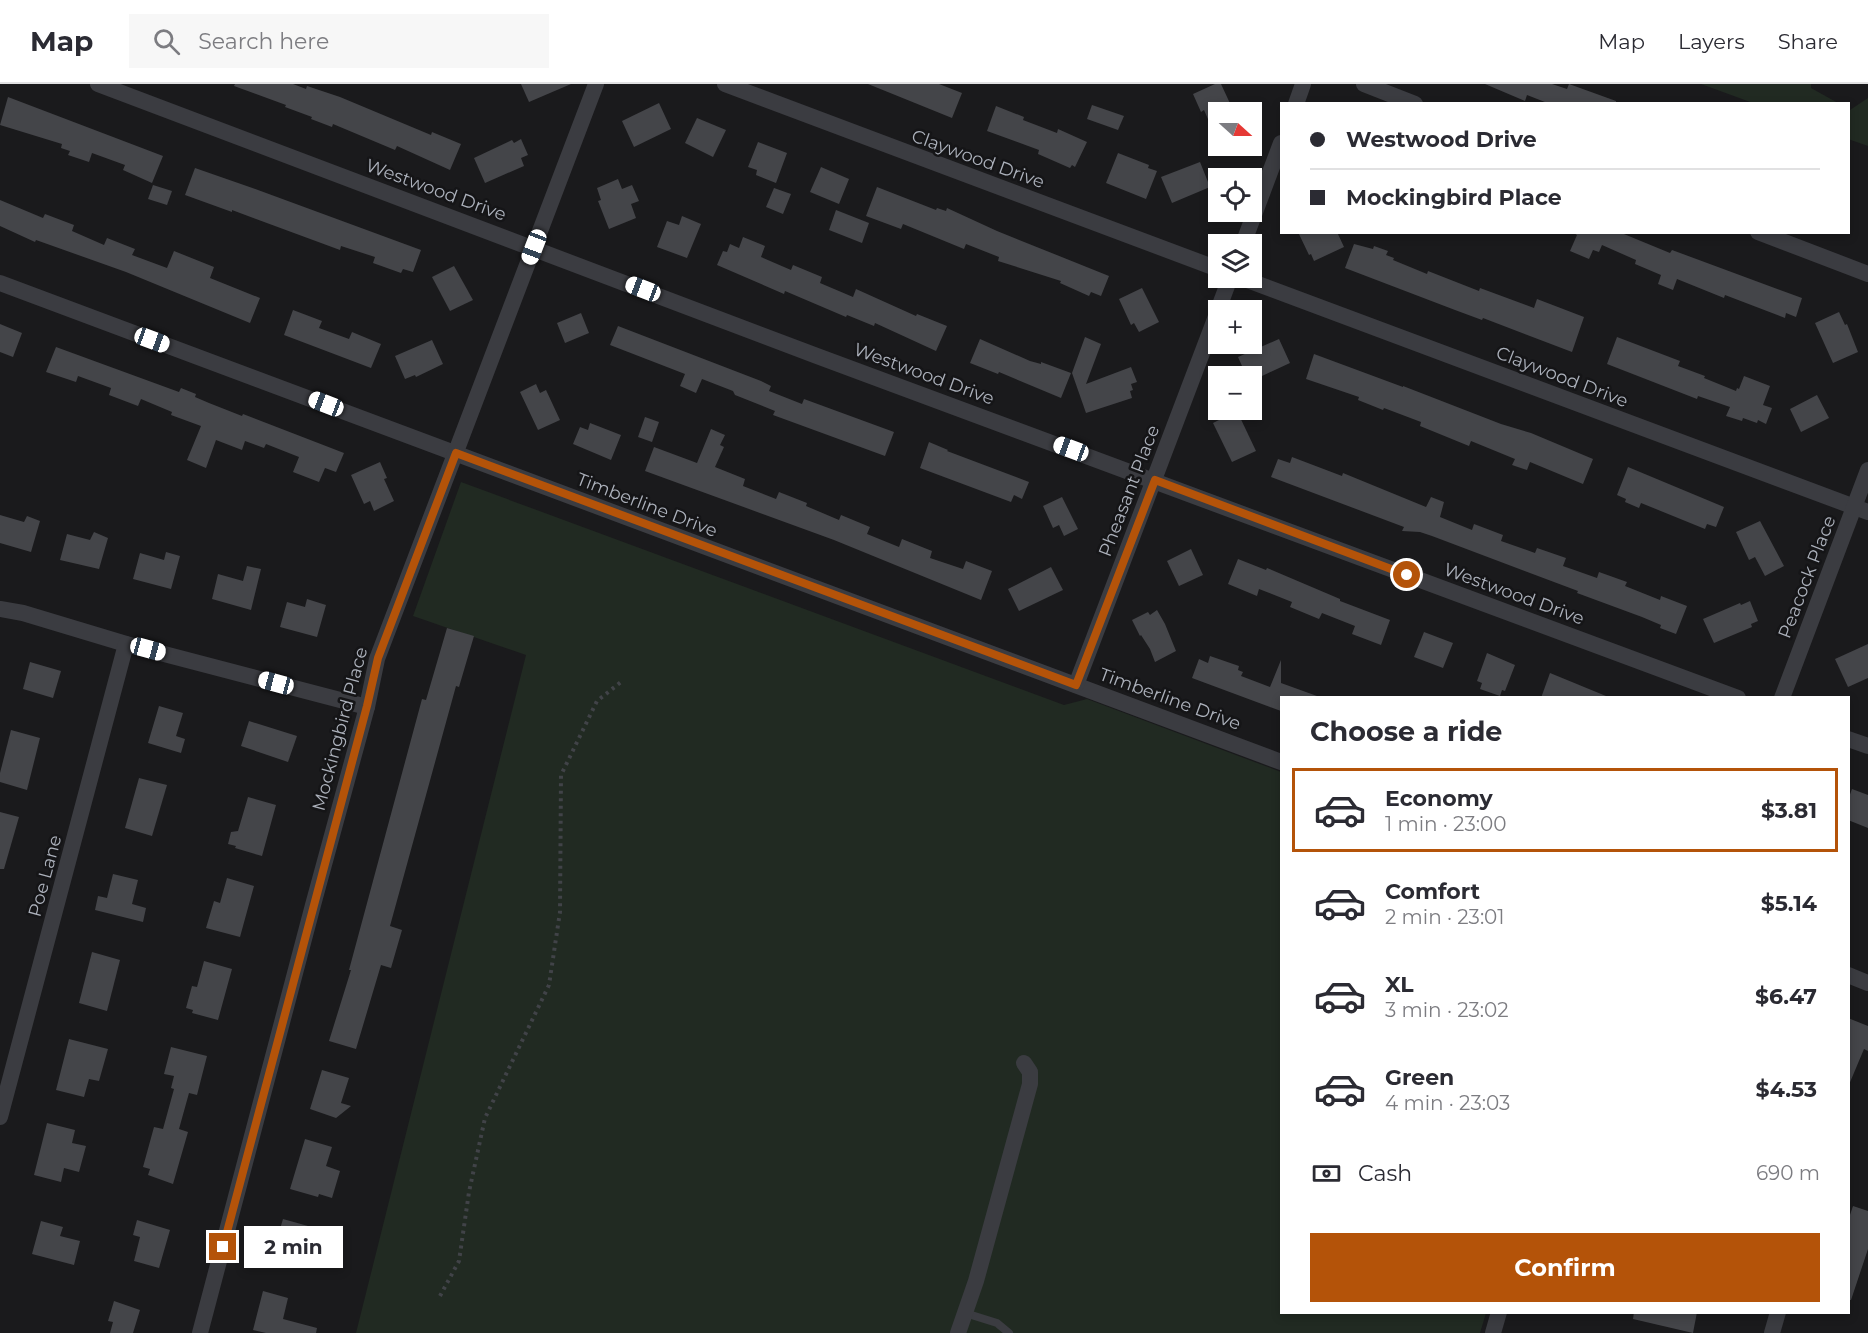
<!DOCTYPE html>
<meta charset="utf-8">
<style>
:root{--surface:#fff;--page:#f7f7f7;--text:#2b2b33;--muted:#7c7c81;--line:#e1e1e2;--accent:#b45309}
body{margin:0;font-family:Montserrat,sans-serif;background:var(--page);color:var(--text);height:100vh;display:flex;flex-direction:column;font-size:22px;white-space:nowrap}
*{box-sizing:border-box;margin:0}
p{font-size:20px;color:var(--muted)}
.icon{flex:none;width:33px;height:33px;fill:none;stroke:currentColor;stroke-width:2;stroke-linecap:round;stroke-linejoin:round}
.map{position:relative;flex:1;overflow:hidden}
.details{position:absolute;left:1280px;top:612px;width:570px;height:618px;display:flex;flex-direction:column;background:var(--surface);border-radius:0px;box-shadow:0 3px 9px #0003}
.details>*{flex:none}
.hud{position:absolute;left:1280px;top:18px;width:570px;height:132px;border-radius:0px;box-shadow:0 3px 9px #0003;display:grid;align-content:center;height:132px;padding:0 30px;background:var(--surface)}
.needle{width:39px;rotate:111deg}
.fabs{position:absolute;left:1208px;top:18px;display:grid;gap:12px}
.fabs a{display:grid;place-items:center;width:54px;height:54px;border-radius:0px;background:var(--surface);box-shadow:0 3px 9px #0003;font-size:30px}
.end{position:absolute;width:27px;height:27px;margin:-14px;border:8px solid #b45309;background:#fff;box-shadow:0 0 0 3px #fff}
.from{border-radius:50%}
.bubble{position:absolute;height:42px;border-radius:0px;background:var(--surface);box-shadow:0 3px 9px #0003;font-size:20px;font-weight:700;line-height:42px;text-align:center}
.car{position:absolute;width:18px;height:36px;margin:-18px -9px;border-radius:8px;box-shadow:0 0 4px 2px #0007;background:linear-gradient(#fff 24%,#345 0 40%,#fff 0 76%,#345 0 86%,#fff 0)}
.hud b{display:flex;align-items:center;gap:21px;height:57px;font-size:22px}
.hud b+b{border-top:2px solid var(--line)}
.hud i{width:15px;height:15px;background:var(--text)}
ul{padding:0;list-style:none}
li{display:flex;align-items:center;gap:18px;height:84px;margin:0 12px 9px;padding:0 18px;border:3px solid transparent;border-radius:0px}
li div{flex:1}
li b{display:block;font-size:22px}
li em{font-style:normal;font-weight:700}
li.selected{border-color:var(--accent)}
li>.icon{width:54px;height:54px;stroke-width:1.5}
h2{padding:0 30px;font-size:27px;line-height:72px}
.pay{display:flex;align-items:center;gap:15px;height:66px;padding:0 30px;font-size:22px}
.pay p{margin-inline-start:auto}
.button{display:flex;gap:12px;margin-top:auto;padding:12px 30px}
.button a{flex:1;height:69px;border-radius:0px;background:var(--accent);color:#fff;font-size:24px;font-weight:700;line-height:69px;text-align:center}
header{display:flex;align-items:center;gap:36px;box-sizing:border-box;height:84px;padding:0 30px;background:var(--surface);border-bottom:2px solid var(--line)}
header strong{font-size:28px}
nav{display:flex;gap:33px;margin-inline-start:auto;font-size:21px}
.search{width:420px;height:54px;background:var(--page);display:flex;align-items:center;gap:15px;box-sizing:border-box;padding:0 21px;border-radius:0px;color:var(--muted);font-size:22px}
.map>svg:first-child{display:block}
.green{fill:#212a22}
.building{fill:#444549}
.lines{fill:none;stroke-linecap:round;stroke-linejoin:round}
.path{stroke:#414348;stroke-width:4;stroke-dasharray:3 4.5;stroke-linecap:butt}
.lane{stroke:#3b3c41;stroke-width:8}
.street{stroke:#3b3c41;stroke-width:16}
.route{stroke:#b45309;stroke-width:8}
.labels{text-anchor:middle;stroke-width:5;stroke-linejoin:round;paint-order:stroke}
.street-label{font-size:18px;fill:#acb1bb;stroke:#151517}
</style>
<header>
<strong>Map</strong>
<div class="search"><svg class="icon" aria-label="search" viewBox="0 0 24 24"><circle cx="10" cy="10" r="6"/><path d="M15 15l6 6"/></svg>Search here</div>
<nav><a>Map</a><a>Layers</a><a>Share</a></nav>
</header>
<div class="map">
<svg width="1868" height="1249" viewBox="0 0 1868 1249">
<rect width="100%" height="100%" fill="#1a1a1c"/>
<g class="green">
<path d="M1701,0H1811V4L1838,19H1753Z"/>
<path d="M1868,14V62L1848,55V25L1850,26Z"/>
<path d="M461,398L1064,621L1087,615L1281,688V1228L1486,1229L1480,1249H356L526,571L413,532Z"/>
</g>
<g class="building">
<path d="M235,0H293L306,5L307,2L340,13L431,51L432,48L461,60L450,86L397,62L395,66L333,40L332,43L311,35L312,33L285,23L286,21L234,2Z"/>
<path d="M521,0H571L529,18Z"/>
<path d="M868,0H939L962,9L952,34Z"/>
<path d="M1215,0H1221L1234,28H1218V58L1204,26L1201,28L1193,10Z"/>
<path d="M1485,0H1552L1567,5L1569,0L1616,17V20H1550L1527,11L1525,17Z"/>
<path d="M8,13L163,72L152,99L123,86L125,81L92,69L89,78L68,71L70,67L61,64L62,60L0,41Z"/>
<path d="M659,19L671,45L634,63L622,37Z"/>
<path d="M1092,21L1124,32L1118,46L1087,35Z"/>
<path d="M996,22L1024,33L1023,36L1057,49L1058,45L1087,58L1075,83L1072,81L1070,84L1038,70L1039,66L987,47Z"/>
<path d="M697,34L726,46L713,73L685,59Z"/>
<path d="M521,55L528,71L521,74L524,82L485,99L474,74L512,56L514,59Z"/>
<path d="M758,58L787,69L776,99L756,91L757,86L748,83Z"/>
<path d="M1118,69L1149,81L1148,84L1157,87L1146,115L1106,99Z"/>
<path d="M1200,78L1210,103L1172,119L1161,93Z"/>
<path d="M821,83L849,95L839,120L810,108Z"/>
<path d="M195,84L258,106L421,166L413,188L403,185L401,189L373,179L375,173L341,162L340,166L232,126V128L185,111Z"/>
<path d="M618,95L622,105L632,101L639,117L631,120L636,134L609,145L598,117L601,116L597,104Z"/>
<path d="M153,101L172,107L167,121L148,115Z"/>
<path d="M877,103L936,126L937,124L946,127L947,124L997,147L1109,192L1101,212L1091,208L1089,212L1060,199L1061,197L998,177L999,173L966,160L964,165L903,140L901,145L866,132Z"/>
<path d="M774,104L791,110L783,130L766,123Z"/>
<path d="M0,116L43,134L45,130L74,141L72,147L104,161L107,154L135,165L132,171L167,184L174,167L214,183L210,194L260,214L250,239L126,188L36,156L35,158L0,142Z"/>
<path d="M836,126L869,139L862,159L829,146Z"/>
<path d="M682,132L701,140L687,174L657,163L667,137L679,141Z"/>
<path d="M1298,148H1337L1344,163L1314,177L1311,170L1309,171Z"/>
<path d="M1572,148H1619L1670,169L1672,166L1802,214L1796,233L1786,229L1785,234L1725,211L1724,214L1677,195L1673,206L1658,200L1661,191L1635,180L1636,176L1602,161L1599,168L1593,166L1589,175L1570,167L1577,151Z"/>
<path d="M743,153L765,162L761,173L791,186L793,181L822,193L820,199L853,213L856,205L916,232L917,230L947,242L936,267L875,239L874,242L847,231L846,233L785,207L784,210L717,181L723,167L727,168L730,160L739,164Z"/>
<path d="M1354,160L1373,165L1374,162L1388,167L1386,171L1394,174L1393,176L1427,190L1428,187L1479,207L1480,204L1534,224L1537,215L1584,233L1572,268L1483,234L1482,236L1455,226L1345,184Z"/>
<path d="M454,182L473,216L450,227L432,193Z"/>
<path d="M1142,204L1159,238L1139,248L1134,239L1131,241L1119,215Z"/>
<path d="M293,226L322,237L319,244L349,255L352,248L381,260L371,284L284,251Z"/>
<path d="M1839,228L1845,241L1847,240L1858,268L1833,279L1815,239Z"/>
<path d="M581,229L589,249L565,259L557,239Z"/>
<path d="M0,240L22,249L13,273L0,268Z"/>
<path d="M618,242L761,297L771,302L769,307L802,320L804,315L894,348L885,372L773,331L775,327L735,311L733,307L702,295L696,309L680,302L685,290L610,261Z"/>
<path d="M1085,253L1101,260L1086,300L1131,283L1137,298L1131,300L1133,306L1130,307L1132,314L1086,329L1072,289Z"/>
<path d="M1617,253L1680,277L1678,282L1705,292L1704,294L1736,307L1737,304L1739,305L1744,292L1770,302L1763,321L1772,324L1766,340L1758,336L1757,339L1743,334L1742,337L1726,332L1730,323L1698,312L1697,315L1607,280Z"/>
<path d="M980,255L1030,277L1041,280V278L1071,289L1061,314L999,288L998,290L970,279Z"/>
<path d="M1279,255L1290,279L1262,292L1259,285L1246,291L1238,273Z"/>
<path d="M432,256L443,280L416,293L415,291L405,295L395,272Z"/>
<path d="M56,263L179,308L181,304L196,310L195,313L209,319L242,332L243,330L344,369L336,388L325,384L319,398L293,388L299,373L266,360L264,364L245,357L242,366L216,356L206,384L187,376L201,342L171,331L172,328L141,315L138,322L109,311L111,304L78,292L76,298L46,288Z"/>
<path d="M1314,270L1403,303V302L1501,340L1531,349L1593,375L1583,400L1530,378L1527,386L1512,381L1515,375L1471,357L1469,362L1420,342L1421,338L1384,324L1383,326L1358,316L1359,313L1306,295Z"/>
<path d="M536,300L540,309L546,306L560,336L538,346L520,308Z"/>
<path d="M1817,311L1829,334L1801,348L1790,325Z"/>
<path d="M1237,327L1256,367L1232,378L1213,339Z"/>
<path d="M645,333L659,338L652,358L638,353Z"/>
<path d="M590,339L621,351L611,376L573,360L580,343L588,346Z"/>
<path d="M711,345L725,351L720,361L724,363L715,383L745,395L743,402L776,415L779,408L807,419L806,422L839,436L841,431L870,443L867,450L899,463L902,455L932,467L930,474L963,485L966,477L992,487L981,516L834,456L645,387L654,363L697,379Z"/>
<path d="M929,358L948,366L947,367L1029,398L1022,415L1014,411L1011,418L920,384Z"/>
<path d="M1292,373L1342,392L1343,389L1426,423L1431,413L1444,418L1440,433L1472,446L1474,440L1503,451L1501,457L1535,469L1537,464L1566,474L1563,482L1597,494L1599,488L1627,498L1625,502L1660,516L1661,512L1687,522L1676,550L1660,544L1661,541L1642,533L1577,509L1578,507L1432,452L1420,448L1402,447L1404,443L1271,393L1278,375L1290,379Z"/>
<path d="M380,378L387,394L384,395L394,417L374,427L370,417L364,420L351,391Z"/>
<path d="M1628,383L1724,423L1716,443L1707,440L1705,445L1646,421L1641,419L1639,424L1625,418L1626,415L1617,411Z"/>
<path d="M1062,413L1078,445L1064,452L1059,441L1053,444L1043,422Z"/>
<path d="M0,431L24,438L27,432L40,437L31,468L0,459Z"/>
<path d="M1760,437L1784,482L1765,492L1755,473L1749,476L1736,448Z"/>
<path d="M94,448L108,454L99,485L60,476L67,450L90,456Z"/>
<path d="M1191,465L1203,491L1179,502L1167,477Z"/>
<path d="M166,468L180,472L171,505L133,495L140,469L164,476Z"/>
<path d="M1238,475L1266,486L1267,484L1340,515V517L1390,536L1381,561L1352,550L1355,542L1322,529L1319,535L1290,523L1292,518L1259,505L1257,512L1228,500Z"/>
<path d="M247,482L261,485L251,526L212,515L218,490L243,497Z"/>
<path d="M1051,483L1063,506L1019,527L1008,505Z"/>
<path d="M307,515L326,521L317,553L280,543L287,518L305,523Z"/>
<path d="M1750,517L1758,537L1751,540L1752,543L1714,559L1703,535L1740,519L1741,521Z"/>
<path d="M1157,526L1165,540L1176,567L1155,578L1150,565L1141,551L1140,552L1132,536L1148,528L1150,531Z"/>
<path d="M447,544L474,552L459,603L456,602L390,842L402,846L391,884L381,881L356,965L329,957L351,886H349L422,615L426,616Z"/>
<path d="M1424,548L1453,559L1443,584L1414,573Z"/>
<path d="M1868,560V594L1848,603L1835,575Z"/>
<path d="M1487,569L1515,581L1505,607L1502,606L1500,612L1480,605L1482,599L1477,597Z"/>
<path d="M1210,572L1239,582L1238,586L1243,588L1241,592L1270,603L1281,576V599L1317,612L1316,614H1281V627L1192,594L1199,575L1208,579Z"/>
<path d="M30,578L61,587L53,614L23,605Z"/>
<path d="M1550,589L1606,612L1605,614H1541Z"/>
<path d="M159,622L183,629L176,652L185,655L181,669L148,659Z"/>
<path d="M249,637L297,652L288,678L241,662Z"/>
<path d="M11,646L40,654L27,706L0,698V689Z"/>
<path d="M139,694L167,701L152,752L125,744Z"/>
<path d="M1852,705L1868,711V744L1848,736V716Z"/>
<path d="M248,713L276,721L262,772L235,764L236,762L228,760L231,748L238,747Z"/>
<path d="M0,728L19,733L4,785H0Z"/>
<path d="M113,790L138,796L132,820L146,824L143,838L95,826L98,812L107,814Z"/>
<path d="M227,794L254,802L240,853L206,844L214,817L220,819Z"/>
<path d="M92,868L120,876L107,927L79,919Z"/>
<path d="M204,877L232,885L218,936L192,929L193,926L186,924L192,902L197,903Z"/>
<path d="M1848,934L1868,942V967L1864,965L1848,1003Z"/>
<path d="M69,955L108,965L99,997L89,995L84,1013L56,1006Z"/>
<path d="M171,963L207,972L197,1011L189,1009L179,1045L188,1048L173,1100L148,1091L150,1085L143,1083L154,1043L163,1045L174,1005L171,1004L174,992L164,990Z"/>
<path d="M322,986L349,994L341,1019L351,1022L336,1034L310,1025Z"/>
<path d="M47,1039L75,1046L72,1059L86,1062L79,1088L64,1084L61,1098L34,1091Z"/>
<path d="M305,1055L332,1063L326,1082L340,1087L332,1114L319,1110L318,1113L290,1105Z"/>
<path d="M1853,1122L1868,1127V1165L1851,1216H1848V1137Z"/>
<path d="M283,1135L308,1142L303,1161L313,1164L308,1182L272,1172Z"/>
<path d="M137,1136L170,1146L159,1184L134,1177L140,1153L133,1151Z"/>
<path d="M41,1137L63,1143L60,1152L80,1157L74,1181L32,1170Z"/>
<path d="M263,1207L288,1214L283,1235L317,1244L316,1249H266L253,1246Z"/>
<path d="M114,1217L140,1226L133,1249H110L113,1238L108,1237Z"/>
<path d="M1634,1228H1697L1693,1249L1633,1235Z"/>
</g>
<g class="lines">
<path class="path" d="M440,1212L459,1177L469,1108L485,1034L549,901L560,828L561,691L597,617L621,598"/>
<path class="lane" d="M965,1229L997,1239L1009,1249"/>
<g class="street">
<path d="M98,0L817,272L1738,614"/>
<path d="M725,0L1218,185"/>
<path d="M1364,0L1415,20"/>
<path d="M1296,20L1303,0"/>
<path d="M1758,148L1868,190"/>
<path d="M1243,160L1281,59"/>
<path d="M1242,194L1868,428"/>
<path d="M0,199L1281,678"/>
<path d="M1218,226L1230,194"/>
<path d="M0,525L23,529L126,560L367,623"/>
<path d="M1076,601L1218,227"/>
<path d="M1782,614L1868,386"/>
<path d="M1848,655L1868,662"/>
<path d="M1848,891L1868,899"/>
<path d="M0,1033L126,560"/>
<path d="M200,1249L313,821L367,623L377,575L596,0"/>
<path d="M958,1249L976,1197L1030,1000V988L1024,979"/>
<path d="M1493,1249L1499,1228"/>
<path d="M1772,1249L1778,1228"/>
</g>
</g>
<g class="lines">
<path class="route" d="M223,1163L367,622L378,574L456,369L1076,601L1155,396L1407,491"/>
</g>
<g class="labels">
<g class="street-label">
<text transform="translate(978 75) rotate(20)" y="6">Claywood Drive</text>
<text transform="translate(436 106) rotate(20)" y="6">Westwood Drive</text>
<text transform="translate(924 290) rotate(20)" y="6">Westwood Drive</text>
<text transform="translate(1562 293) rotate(21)" y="6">Claywood Drive</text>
<text transform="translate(1129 407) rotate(-69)" y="6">Pheasant Place</text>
<text transform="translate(647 421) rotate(21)" y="6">Timberline Drive</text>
<text transform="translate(1807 493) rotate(-69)" y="6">Peacock Place</text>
<text transform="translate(1514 510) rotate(20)" y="6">Westwood Drive</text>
<text transform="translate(1170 615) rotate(20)" y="6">Timberline Drive</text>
<text transform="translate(340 645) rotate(-75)" y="6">Mockingbird Place</text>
<text transform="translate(45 792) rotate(-75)" y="6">Poe Lane</text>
</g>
</g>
</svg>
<div class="fabs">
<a><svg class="needle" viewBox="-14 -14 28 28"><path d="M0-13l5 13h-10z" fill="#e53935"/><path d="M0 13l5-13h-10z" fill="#7c7c81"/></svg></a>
<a><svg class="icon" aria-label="locate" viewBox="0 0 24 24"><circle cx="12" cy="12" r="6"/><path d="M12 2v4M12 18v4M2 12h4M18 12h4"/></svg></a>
<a><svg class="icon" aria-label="layers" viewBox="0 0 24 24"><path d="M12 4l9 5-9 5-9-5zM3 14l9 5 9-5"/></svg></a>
<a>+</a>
<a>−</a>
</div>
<i class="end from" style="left:1407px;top:491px"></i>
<i class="end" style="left:223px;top:1163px"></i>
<div class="bubble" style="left:244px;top:1142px;width:99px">2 min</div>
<i class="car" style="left:534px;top:163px;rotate:201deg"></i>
<i class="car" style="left:643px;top:205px;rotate:291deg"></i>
<i class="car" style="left:152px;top:256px;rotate:110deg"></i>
<i class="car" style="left:326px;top:320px;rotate:291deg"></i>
<i class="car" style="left:1071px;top:365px;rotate:290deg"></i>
<i class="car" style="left:148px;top:565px;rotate:105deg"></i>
<i class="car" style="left:276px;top:599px;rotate:285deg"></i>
<div class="hud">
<b><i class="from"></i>Westwood Drive</b>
<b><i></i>Mockingbird Place</b>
</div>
<section class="details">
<h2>Choose a ride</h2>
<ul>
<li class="selected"><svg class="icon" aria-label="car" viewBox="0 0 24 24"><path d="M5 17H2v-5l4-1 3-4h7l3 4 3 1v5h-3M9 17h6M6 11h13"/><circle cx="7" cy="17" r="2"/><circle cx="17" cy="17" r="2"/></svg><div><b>Economy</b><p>1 min · 23:00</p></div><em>$3.81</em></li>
<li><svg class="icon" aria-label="car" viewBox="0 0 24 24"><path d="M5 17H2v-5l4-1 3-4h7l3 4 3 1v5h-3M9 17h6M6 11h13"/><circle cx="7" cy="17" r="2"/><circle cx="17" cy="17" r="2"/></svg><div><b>Comfort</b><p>2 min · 23:01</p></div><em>$5.14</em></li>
<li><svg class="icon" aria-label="car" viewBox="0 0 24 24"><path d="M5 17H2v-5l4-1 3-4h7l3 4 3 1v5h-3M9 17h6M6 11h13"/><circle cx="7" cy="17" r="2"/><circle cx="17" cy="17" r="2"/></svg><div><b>XL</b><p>3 min · 23:02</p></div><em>$6.47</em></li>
<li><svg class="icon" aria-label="car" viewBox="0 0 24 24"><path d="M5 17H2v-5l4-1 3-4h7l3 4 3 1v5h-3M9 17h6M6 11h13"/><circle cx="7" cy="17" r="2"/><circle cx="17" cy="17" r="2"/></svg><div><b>Green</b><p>4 min · 23:03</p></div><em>$4.53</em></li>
</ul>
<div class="pay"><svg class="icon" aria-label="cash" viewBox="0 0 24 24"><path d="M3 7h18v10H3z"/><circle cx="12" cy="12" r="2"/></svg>Cash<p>690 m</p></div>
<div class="button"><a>Confirm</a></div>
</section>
</div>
